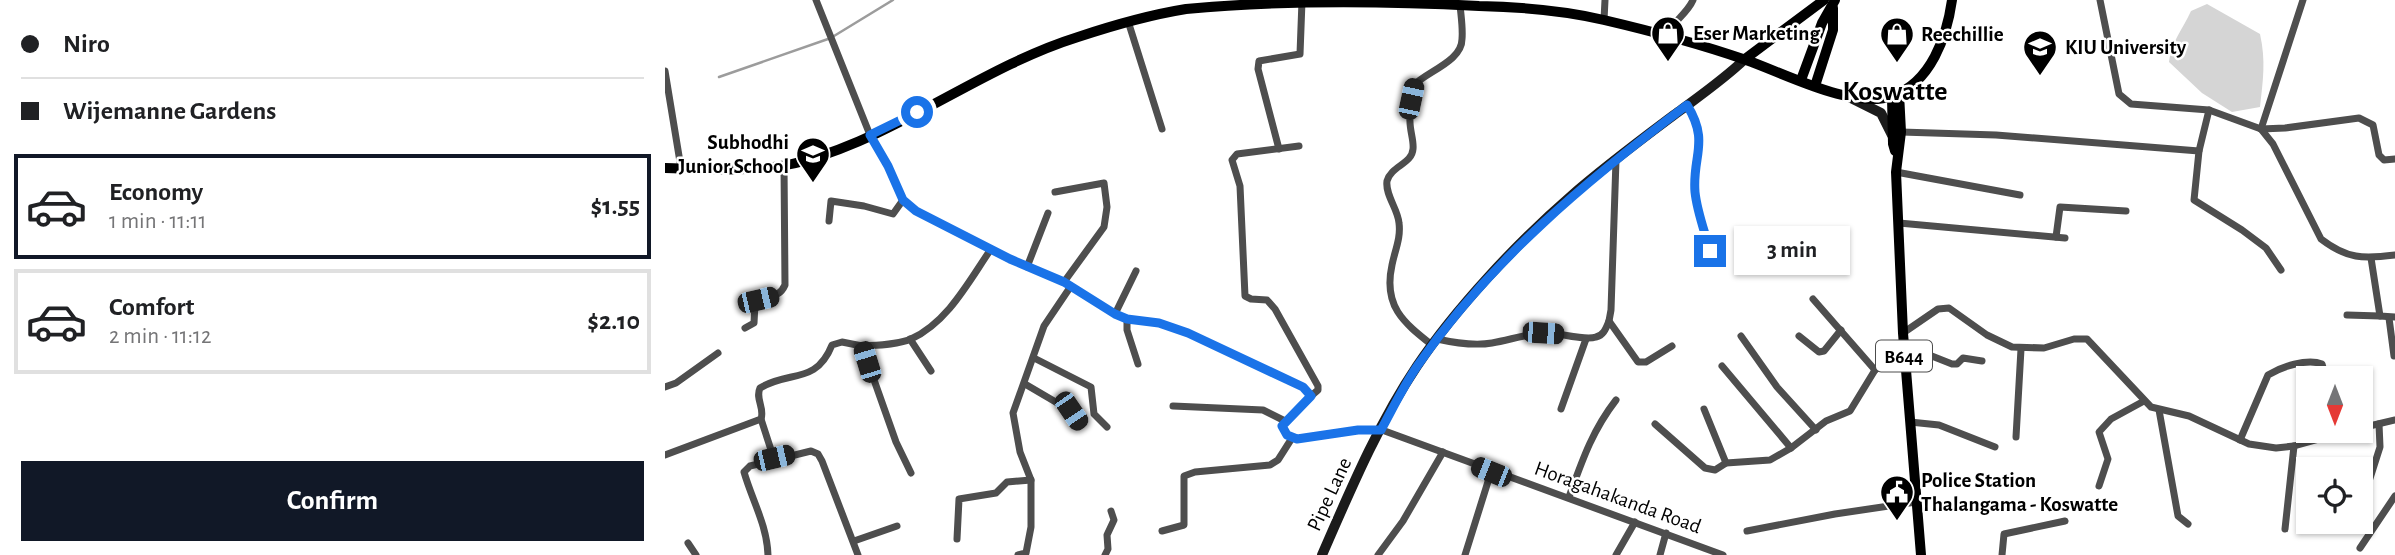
<!DOCTYPE html>
<meta charset="utf-8">
<style>
:root{--surface:#fff;--page:#f6f6f6;--text:#202124;--muted:#757577;--line:#e0e0e0;--accent:#111827}
body{margin:0;font-family:"Alegreya Sans",sans-serif;background:var(--page);color:var(--text);height:100vh;display:flex;flex-direction:column;font-size:26px;white-space:nowrap}
*{box-sizing:border-box;margin:0}
p{font-size:23px;color:var(--muted)}
.icon{flex:none;width:38px;height:38px;fill:none;stroke:currentColor;stroke-width:2;stroke-linecap:round;stroke-linejoin:round}
.map{position:relative;flex:1;overflow:hidden}
.panel{display:flex;flex-direction:column;background:var(--surface);width:665px}
.panel>*{flex:none}
.hud{display:grid;align-content:center;height:154px;padding:0 21px;background:var(--surface)}
.needle{width:46px;rotate:180deg}
.tools{position:absolute;left:1631px;top:366px;display:grid;gap:14px}
.tools a{display:grid;place-items:center;width:77px;height:77px;border-radius:0px;background:var(--surface);box-shadow:0 2px 5px #0004;font-size:35px}
.end{position:absolute;width:32px;height:32px;margin:-16px;border:9px solid #1a73e8;background:#fff;box-shadow:0 0 0 4px #fff}
.from{border-radius:50%}
.bubble{position:absolute;height:49px;border-radius:0px;background:var(--surface);box-shadow:0 2px 5px #0004;font-size:23px;font-weight:700;line-height:49px;text-align:center}
.car{position:absolute;width:21px;height:42px;margin:-21px -10px;border-radius:9px;box-shadow:0 0 5px 2px #0007;background:linear-gradient(#222 24%,#8ab4d8 0 40%,#222 0 76%,#8ab4d8 0 86%,#222 0)}
.hud b{display:flex;align-items:center;gap:24px;height:66px;font-size:26px}
.hud b+b{border-top:2px solid var(--line)}
.hud i{width:18px;height:18px;background:var(--text)}
ul{padding:0;list-style:none}
li{display:flex;align-items:center;gap:21px;height:105px;margin:0 14px 10px;padding:0 7px;border:4px solid var(--line);border-radius:0px}
li div{flex:1}
li b{display:block;font-size:26px}
li em{font-style:normal;font-weight:700}
li.selected{border-color:var(--accent)}
li>.icon{width:63px;height:63px;stroke-width:1.5}
.primary-button{display:flex;gap:14px;margin-top:auto;padding:14px 21px}
.primary-button a{flex:1;height:80px;border-radius:0px;background:var(--accent);color:#fff;font-size:28px;font-weight:700;line-height:80px;text-align:center}
main{display:flex;flex:1;min-height:0}
.map>svg:first-child{display:block}
.green{fill:#d5d5d5}
.lines{fill:none;stroke-linecap:round;stroke-linejoin:round}
.stream{stroke:#9c9c9c;stroke-width:2.5}
.street{stroke:#4e4e4e;stroke-width:7}
.secondary{stroke:#1b1b1b;stroke-width:10}
.primary{stroke:#000;stroke-width:10}
.route{stroke:#1a73e8;stroke-width:9}
.labels{text-anchor:middle;stroke-width:5;stroke-linejoin:round;paint-order:stroke}
.shield{fill:#fff;stroke:#4c4c4c;stroke-width:2}
.shield-label{font-size:19px;font-weight:bold;fill:#000}
.poi-label{font-size:21px;font-weight:bold;fill:#000;stroke:#fff;text-anchor:start}
.street-label{font-size:21px;fill:#000;stroke:#fff}
.district-label{font-size:28px;font-weight:bold;fill:#000;stroke:#fff}
</style>
<main>
<section class="panel">
<div class="hud">
<b><i class="from"></i>Niro</b>
<b><i></i>Wijemanne Gardens</b>
</div>
<ul>
<li class="selected"><svg class="icon" aria-label="car" viewBox="0 0 24 24"><path d="M5 17H2v-5l4-1 3-4h7l3 4 3 1v5h-3M9 17h6M6 11h13"/><circle cx="7" cy="17" r="2"/><circle cx="17" cy="17" r="2"/></svg><div><b>Economy</b><p>1 min · 11:11</p></div><em>$1.55</em></li>
<li><svg class="icon" aria-label="car" viewBox="0 0 24 24"><path d="M5 17H2v-5l4-1 3-4h7l3 4 3 1v5h-3M9 17h6M6 11h13"/><circle cx="7" cy="17" r="2"/><circle cx="17" cy="17" r="2"/></svg><div><b>Comfort</b><p>2 min · 11:12</p></div><em>$2.10</em></li>
</ul>
<div class="primary-button"><a>Confirm</a></div>
</section>
<div class="map">
<svg width="1730" height="555" viewBox="0 0 1730 555">
<rect width="100%" height="100%" fill="#fff"/>
<path class="green" d="M1542,4L1595,34C1601,61 1598,80 1595,107L1567,112L1537,93L1504,62C1506,42 1518,29 1526,11Z"/>
<g class="lines">
<g class="stream">
<path d="M169,36L228,0"/>
<path d="M54,77L163,39"/>
</g>
<g class="street">
<path d="M151,0L205,135L223,166L238,200L251,211L345,259L399,282L450,314L462,319L494,323L523,333L638,387L646,396L617,426L622,435L632,439L693,430H717L1058,555"/>
<path d="M1435,0L1454,94L1466,104L1544,110L1596,129L1620,128L1694,118L1708,125L1714,155L1719,160L1730,159"/>
<path d="M939,20L940,0"/>
<path d="M463,21L497,129"/>
<path d="M1000,37C1008,21 1022,14 1028,0"/>
<path d="M0,71L16,168"/>
<path d="M1022,105C1044,142 1027,155 1030,190C1032,215 1043,241 1049,265"/>
<path d="M1596,129L1608,144L1656,239C1682,259 1698,259 1730,255"/>
<path d="M1596,129L1638,0"/>
<path d="M1236,132L1331,135L1534,151L1529,200L1577,230L1601,248L1616,270"/>
<path d="M634,146L572,154L567,160L575,186L580,296L586,299L602,300L610,309L653,386V390L646,396"/>
<path d="M614,149L593,69L594,61L635,54L637,1"/>
<path d="M1534,151L1544,110"/>
<path d="M951,160L946,310L944,321L973,362H981L1007,346"/>
<path d="M1231,172L1355,195"/>
<path d="M390,192L439,183L442,207L439,227L399,282"/>
<path d="M164,221L166,201L199,206L228,214L238,200"/>
<path d="M1234,223L1400,238"/>
<path d="M1391,237L1395,207L1461,211"/>
<path d="M1706,258L1715,316L1730,317"/>
<path d="M362,267L383,213"/>
<path d="M1148,299L1210,370"/>
<path d="M450,314L471,271"/>
<path d="M1682,315L1715,316"/>
<path d="M1724,318L1729,356"/>
<path d="M462,319V330L473,364"/>
<path d="M80,328L89,323L90,303C101,296 114,299 120,285L119,165"/>
<path d="M1238,333L1273,309L1284,308L1322,335L1347,347L1379,348L1409,339H1422L1486,407L1524,416L1584,444L1611,448L1629,446L1687,430"/>
<path d="M1076,336L1112,387L1151,430"/>
<path d="M1134,336L1154,352L1159,351L1176,330"/>
<path d="M245,339L266,371"/>
<path d="M772,339C790,343 809,346 827,343C845,340 864,333 882,333C896,333 920,341 931,337C939,335 941,328 944,321"/>
<path d="M767,345C738,322 718,306 727,265C730,250 736,238 734,223C733,209 720,195 722,181C726,166 747,164 748,149C749,141 745,131 745,122C744,110 747,97 749,85C763,71 797,61 797,39C798,28 796,16 795,5"/>
<path d="M197,346C213,345 231,345 246,339C283,322 304,281 326,249"/>
<path d="M369,358L426,387L429,414L442,427"/>
<path d="M1057,366L1126,448"/>
<path d="M360,384L406,411L415,423"/>
<path d="M0,387L11,383L53,353"/>
<path d="M508,406L598,410L620,421"/>
<path d="M896,409L921,339"/>
<path d="M1039,409L1061,463"/>
<path d="M1494,410L1513,516L1523,524"/>
<path d="M96,419L109,459"/>
<path d="M1245,422L1274,425L1330,447"/>
<path d="M990,424L1040,468L1050,470L1061,463L1105,460L1126,448L1161,421L1185,411L1210,370L1239,345L1287,364H1292L1298,358L1317,361"/>
<path d="M1696,428L1730,420"/>
<path d="M1351,437L1356,349"/>
<path d="M1575,440L1603,375C1616,367 1642,358 1657,364L1661,378"/>
<path d="M0,455L96,419C100,408 90,399 95,388C124,370 151,385 167,345L177,342L197,346L231,442L246,473"/>
<path d="M1434,486L1443,459L1434,432L1446,419L1479,401"/>
<path d="M904,497C917,461 927,431 951,400"/>
<path d="M1699,497L1715,447L1714,424"/>
<path d="M1620,529L1629,446"/>
<path d="M497,531L519,525V476L530,472L605,465L613,460L627,438"/>
<path d="M1082,531L1170,514L1251,502"/>
<path d="M292,539L294,499L331,493L342,482L366,480"/>
<path d="M189,541L232,526"/>
<path d="M23,543L31,555"/>
<path d="M1695,548L1730,496"/>
<path d="M103,555C102,525 87,500 79,472L85,466L146,451L153,454L157,461L193,555"/>
<path d="M353,555L361,553L366,527V480L355,452L348,413L379,326L406,286"/>
<path d="M440,555L443,549L442,535L449,520L446,511"/>
<path d="M713,555L738,521L778,452"/>
<path d="M800,555L826,472"/>
<path d="M951,555L970,522"/>
<path d="M995,555L1001,533"/>
<path d="M1337,555L1339,534L1400,521"/>
</g>
<g class="secondary">
<path d="M1186,98L1216,113L1227,135"/>
<path d="M657,555C685,491 713,424 752,366C791,308 852,243 905,197C939,167 977,139 1013,112C1036,95 1059,79 1080,59"/>
</g>
<g class="primary">
<path d="M1080,59L1159,0"/>
<path d="M1136,80L1157,23L1170,0"/>
<path d="M1150,86L1168,30V8"/>
<path d="M1234,93L1236,132L1231,172L1238,333L1256,555"/>
<path d="M1227,97L1228,144L1230,151"/>
<path d="M0,168C45,169 96,173 139,161C236,134 317,67 413,37C449,25 484,15 521,9C617,0 718,1 814,6C856,7 898,10 939,20C986,31 1035,44 1081,60C1119,73 1188,110 1227,96C1266,83 1282,36 1287,0"/>
</g>
</g>
<g class="lines">
<path class="route" d="M252,112L205,135L223,166L238,200L251,211L345,259L399,282L450,314L462,319L494,323L523,333L638,387L646,396L617,426L622,435L632,439L693,430H716C728,408 739,385 753,365C825,261 922,180 1022,105C1045,142 1027,156 1030,192C1032,212 1040,232 1045,251"/>
</g>
<defs>
<g id="shop-pin" transform="scale(1.75)"><path d="M0 17L-7.5 6A9.5 9.5 0 1 1 7.5 6Z" fill="#000" stroke="#fff"/><path d="M-5-2.5h2.3a2.7 3.5 0 0 1 5.4 0H5L5.5 6h-11ZM-1.5-2.5h3a1.5 2.3 0 0 0-3 0Z" fill="#fff"/></g>
<g id="school-pin" transform="scale(1.75)"><path d="M0 17L-7.5 6A9.5 9.5 0 1 1 7.5 6Z" fill="#000" stroke="#fff"/><path d="M0-5L7-2L0 1L-7-2ZM-4 1L0 2.5L4 1V4Q0 6-4 4Z" fill="#fff"/></g>
<g id="civic-pin" transform="scale(1.75)"><path d="M0 17L-7.5 6A9.5 9.5 0 1 1 7.5 6Z" fill="#000" stroke="#fff"/><path d="M-.6-6.5H3V-4.5H.6V-3L4-1V1h2V6H-6V1h2V-1L-.6-3ZM-1.2 2.5V6h2.4V2.5Z" fill="#fff"/></g>
</defs>
<g fill-rule="evenodd">
<use href="#shop-pin" x="1003" y="33"/>
<use href="#shop-pin" x="1232" y="34"/>
<use href="#school-pin" x="1375" y="47"/>
<use href="#school-pin" x="148" y="154"/>
<use href="#civic-pin" x="1232" y="492"/>
</g>
<g class="labels">
<rect class="shield" x="1211" y="340.5" width="56" height="31" rx="5"/>
<g class="shield-label">
<text x="1239" y="363">B644</text>
</g>
<g class="poi-label">
<text x="1028" y="40">Eser Marketing</text>
<text x="1256" y="41">Reechillie</text>
<text x="1400" y="54">KIU University</text>
<text x="124" y="149" text-anchor="end">Subhodhi<tspan x="124" dy="24">Junior School</tspan></text>
<text x="1256" y="487">Police Station<tspan x="1256" dy="24">Thalangama - Koswatte</tspan></text>
</g>
<g class="street-label">
<text transform="translate(664 494) rotate(-65)" y="7">Pipe Lane</text>
<text transform="translate(953 497) rotate(20)" y="7">Horagahakanda Road</text>
</g>
<g class="district-label">
<text x="1230" y="100">Koswatte</text>
</g>
</g>
</svg>
<div class="tools">
<a><svg class="needle" viewBox="-14 -14 28 28"><path d="M0-13l5 13h-10z" fill="#e53935"/><path d="M0 13l5-13h-10z" fill="#757577"/></svg></a>
<a><svg class="icon" aria-label="locate" viewBox="0 0 24 24"><circle cx="12" cy="12" r="6"/><path d="M12 2v4M12 18v4M2 12h4M18 12h4"/></svg></a>
</div>
<i class="end from" style="left:252px;top:112px"></i>
<i class="end" style="left:1045px;top:251px"></i>
<div class="bubble" style="left:1069px;top:226px;width:116px">3 min</div>
<i class="car" style="left:746px;top:99px;rotate:12deg"></i>
<i class="car" style="left:93px;top:300px;rotate:77deg"></i>
<i class="car" style="left:878px;top:333px;rotate:94deg"></i>
<i class="car" style="left:202px;top:362px;rotate:343deg"></i>
<i class="car" style="left:406px;top:411px;rotate:146deg"></i>
<i class="car" style="left:109px;top:458px;rotate:77deg"></i>
<i class="car" style="left:826px;top:472px;rotate:292deg"></i>
</div>
</main>
